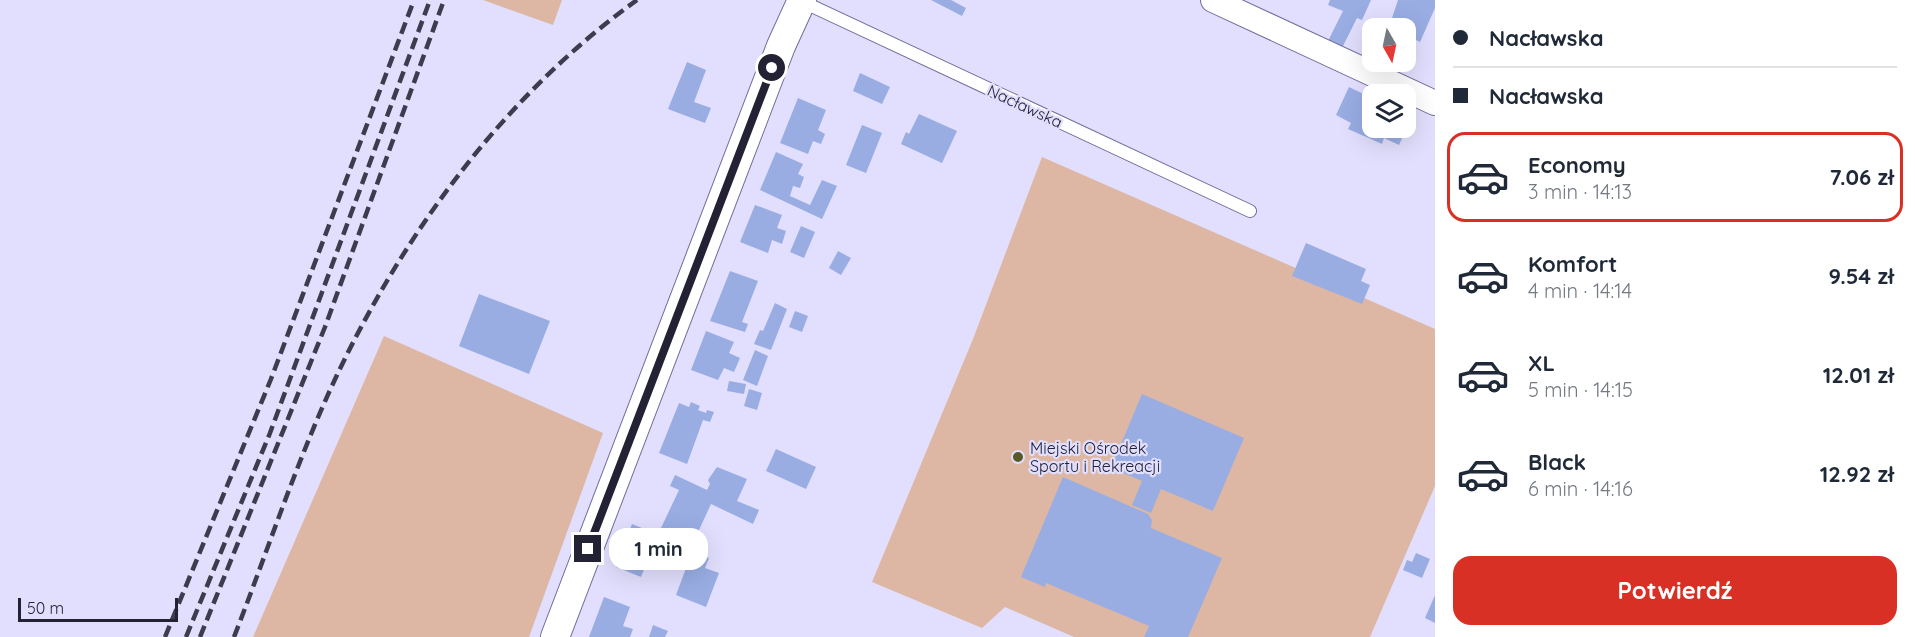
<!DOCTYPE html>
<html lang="pl">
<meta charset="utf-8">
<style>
:root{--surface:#fff;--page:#f6f6f7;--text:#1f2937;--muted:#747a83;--line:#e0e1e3;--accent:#d93025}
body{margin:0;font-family:Quicksand,sans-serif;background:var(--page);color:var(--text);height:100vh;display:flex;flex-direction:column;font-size:22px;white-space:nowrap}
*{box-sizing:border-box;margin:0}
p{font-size:20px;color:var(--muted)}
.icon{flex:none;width:33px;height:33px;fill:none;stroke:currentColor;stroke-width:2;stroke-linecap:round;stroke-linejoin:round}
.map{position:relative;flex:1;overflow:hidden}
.side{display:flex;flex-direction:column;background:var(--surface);width:480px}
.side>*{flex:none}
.hud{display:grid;align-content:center;height:132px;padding:0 18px;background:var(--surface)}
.needle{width:39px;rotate:171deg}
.tools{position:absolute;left:1362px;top:18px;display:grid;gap:12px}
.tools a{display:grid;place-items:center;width:54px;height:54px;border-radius:12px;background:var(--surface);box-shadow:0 6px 24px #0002;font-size:30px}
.scale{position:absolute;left:18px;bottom:15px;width:160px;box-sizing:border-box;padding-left:6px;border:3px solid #232234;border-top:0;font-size:16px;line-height:21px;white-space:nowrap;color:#232234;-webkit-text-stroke:4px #e1dffd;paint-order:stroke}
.end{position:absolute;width:27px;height:27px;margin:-14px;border:8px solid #232234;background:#fff;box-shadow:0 0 0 3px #fff}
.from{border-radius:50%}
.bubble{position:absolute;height:42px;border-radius:18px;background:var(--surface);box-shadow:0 6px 24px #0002;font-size:20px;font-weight:800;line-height:42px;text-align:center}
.hud b{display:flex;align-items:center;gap:21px;height:57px;font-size:22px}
.hud b+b{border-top:2px solid var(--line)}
.hud i{width:15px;height:15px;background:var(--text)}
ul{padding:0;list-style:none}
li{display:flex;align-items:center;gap:18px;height:90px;margin:0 12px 9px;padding:0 6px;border:3px solid transparent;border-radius:18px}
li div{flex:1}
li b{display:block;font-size:22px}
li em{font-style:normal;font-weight:800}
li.selected{border-color:var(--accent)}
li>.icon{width:54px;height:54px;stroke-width:1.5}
.button{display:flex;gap:12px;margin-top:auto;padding:12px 18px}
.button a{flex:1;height:69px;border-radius:18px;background:var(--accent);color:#fff;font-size:24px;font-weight:800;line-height:69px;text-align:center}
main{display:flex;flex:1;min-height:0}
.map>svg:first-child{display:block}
.green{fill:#ddb7a4}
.building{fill:#99ade3}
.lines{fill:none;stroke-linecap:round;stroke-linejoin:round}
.service-casing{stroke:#716d9a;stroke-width:14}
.minor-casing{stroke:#716d9a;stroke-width:26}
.tertiary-casing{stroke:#716d9a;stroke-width:30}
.service{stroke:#fff;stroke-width:12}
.minor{stroke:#fff;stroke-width:24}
.tertiary{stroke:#fff;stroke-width:28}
.rail{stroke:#3d3c4f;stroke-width:4.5;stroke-dasharray:12 6;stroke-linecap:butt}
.route{stroke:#232234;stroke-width:8}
.poi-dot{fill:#595925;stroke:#e1dffd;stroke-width:2}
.labels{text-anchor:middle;stroke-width:4.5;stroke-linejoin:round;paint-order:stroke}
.street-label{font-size:16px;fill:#232234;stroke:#e1dffd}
.poi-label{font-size:16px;fill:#232234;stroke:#e1dffd;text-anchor:start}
</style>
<main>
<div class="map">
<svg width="1435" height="637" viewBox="0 0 1435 637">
<rect width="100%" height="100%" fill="#e1dffd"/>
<g class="green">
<path d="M483,0H562L553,25Z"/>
<path d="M1042,157L1435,329V486L1370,637H1074L1005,607L982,628L872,582L973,339Z"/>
<path d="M384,336L603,433L529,637H253Z"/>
</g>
<g class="building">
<path d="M931,0H951L966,8L962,16Z"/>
<path d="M1330,0H1371L1362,20L1357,18L1342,48L1328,41L1343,11L1328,5Z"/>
<path d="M1398,0H1435V8L1420,42L1406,35V28L1389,27Z"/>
<path d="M687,62L706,70L694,102L711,108L705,123L668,109Z"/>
<path d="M860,73L890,87L882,104L853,91Z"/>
<path d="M1349,87L1372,98V128H1406V114L1412,117L1399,145L1384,138L1382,144L1348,129L1351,123L1336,115Z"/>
<path d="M798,98L826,110L818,130L825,134L821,144L813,141L808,154L780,143Z"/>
<path d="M919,114L957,131L942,163L901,144L906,132L909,134Z"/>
<path d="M862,125L882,133L866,173L846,165Z"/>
<path d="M776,152L803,164L798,174L804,177L800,188L793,186L790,196L810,205L822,180L837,186L822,219L760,190Z"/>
<path d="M755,205L782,215L777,228L786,231L782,244L772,240L768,253L740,242Z"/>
<path d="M801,226L815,232L804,258L790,252Z"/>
<path d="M1306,243L1366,269L1361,281L1370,285L1362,304L1292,276Z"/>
<path d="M838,251L851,258L841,275L829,268Z"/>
<path d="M730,271L758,281L742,322L748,324L745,332L710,321Z"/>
<path d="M479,294L550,321L529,374L459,346Z"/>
<path d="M775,303L787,309L771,350L754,344L760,330L763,331Z"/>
<path d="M795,311L808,316L802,332L789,327Z"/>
<path d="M706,331L734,342L729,353L740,358L734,372L724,368L718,380L691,370Z"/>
<path d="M755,350L768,356L757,386L743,380Z"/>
<path d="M729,381L746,384L744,394L727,391Z"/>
<path d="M749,389L762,393L757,410L744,406Z"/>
<path d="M1142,394L1244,438L1213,511L1161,489L1151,513L1132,505L1142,481L1111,468Z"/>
<path d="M691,402L700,406L698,410L706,413L707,410L714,412L710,422L703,420L687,464L659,453L679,403L689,407Z"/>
<path d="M776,449L816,467L806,489L766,471Z"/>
<path d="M717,467L747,479L737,501L759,510L753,524L711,504L693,543L661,528L679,490L670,486L675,475L707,490L710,484L708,480Z"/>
<path d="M1063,477L1148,514L1152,520L1151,528L1222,558L1188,637H1144L1149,626L1046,583L1045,587L1021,577Z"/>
<path d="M632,524L667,538L658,562L649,558L641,577L616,567Z"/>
<path d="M692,552L709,558L705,568L719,573L706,607L676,595Z"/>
<path d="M1416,553L1430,559L1422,578L1403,570L1407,560L1412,562Z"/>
<path d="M1435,595V623L1425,618Z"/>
<path d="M604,597L630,607L623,626L633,629L630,637H589Z"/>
<path d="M653,625L668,631L665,637H649Z"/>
</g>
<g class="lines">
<g class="service-casing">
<path id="service" d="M801,1L1250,211"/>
</g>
<g class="minor-casing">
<path id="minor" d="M1213,0L1435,103"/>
</g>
<g class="tertiary-casing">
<path id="tertiary" d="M555,637L781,46L802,0"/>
</g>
<use href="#service" class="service"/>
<use href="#minor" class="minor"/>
<use href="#tertiary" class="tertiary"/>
<g class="rail">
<path d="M165,637L271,379L414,0"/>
<path d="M186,637L270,433L430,0"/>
<path d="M200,637L325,327L444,0"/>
<path d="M234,637C268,550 297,460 337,375C406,230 505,95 637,0"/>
</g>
</g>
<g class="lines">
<path class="route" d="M588,549L772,68"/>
</g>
<circle class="poi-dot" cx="1018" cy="457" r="6"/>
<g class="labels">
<g class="street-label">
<text transform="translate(1025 106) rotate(25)" y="6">Nacławska</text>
</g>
<g class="poi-label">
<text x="1030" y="454">Miejski Ośrodek<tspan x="1030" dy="18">Sportu i Rekreacji</tspan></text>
</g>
</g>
</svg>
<div class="tools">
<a><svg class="needle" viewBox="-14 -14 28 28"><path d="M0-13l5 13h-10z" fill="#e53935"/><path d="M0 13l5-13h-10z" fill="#747a83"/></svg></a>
<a><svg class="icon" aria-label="layers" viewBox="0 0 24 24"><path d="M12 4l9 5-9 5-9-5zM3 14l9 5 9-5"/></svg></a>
</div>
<div class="scale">50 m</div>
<i class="end from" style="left:772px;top:68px"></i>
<i class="end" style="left:588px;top:549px"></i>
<div class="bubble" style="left:609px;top:528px;width:99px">1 min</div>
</div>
<section class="side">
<div class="hud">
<b><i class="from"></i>Nacławska</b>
<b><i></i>Nacławska</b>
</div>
<ul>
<li class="selected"><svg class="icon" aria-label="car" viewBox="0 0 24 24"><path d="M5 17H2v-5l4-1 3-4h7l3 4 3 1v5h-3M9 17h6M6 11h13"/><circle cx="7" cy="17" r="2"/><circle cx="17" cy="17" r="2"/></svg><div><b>Economy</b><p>3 min · 14:13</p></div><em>7.06 zł</em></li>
<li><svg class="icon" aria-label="car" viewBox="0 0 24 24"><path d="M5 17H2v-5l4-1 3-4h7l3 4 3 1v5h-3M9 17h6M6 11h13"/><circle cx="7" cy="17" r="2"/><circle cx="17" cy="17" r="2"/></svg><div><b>Komfort</b><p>4 min · 14:14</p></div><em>9.54 zł</em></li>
<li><svg class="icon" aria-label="car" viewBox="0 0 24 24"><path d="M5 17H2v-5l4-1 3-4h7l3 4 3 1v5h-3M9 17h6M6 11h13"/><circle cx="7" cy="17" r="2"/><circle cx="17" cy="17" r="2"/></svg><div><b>XL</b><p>5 min · 14:15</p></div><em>12.01 zł</em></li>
<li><svg class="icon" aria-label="car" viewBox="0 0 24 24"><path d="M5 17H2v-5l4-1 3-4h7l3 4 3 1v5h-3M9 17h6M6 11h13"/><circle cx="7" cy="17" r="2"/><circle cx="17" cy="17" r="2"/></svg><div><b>Black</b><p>6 min · 14:16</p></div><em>12.92 zł</em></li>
</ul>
<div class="button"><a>Potwierdź</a></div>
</section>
</main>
